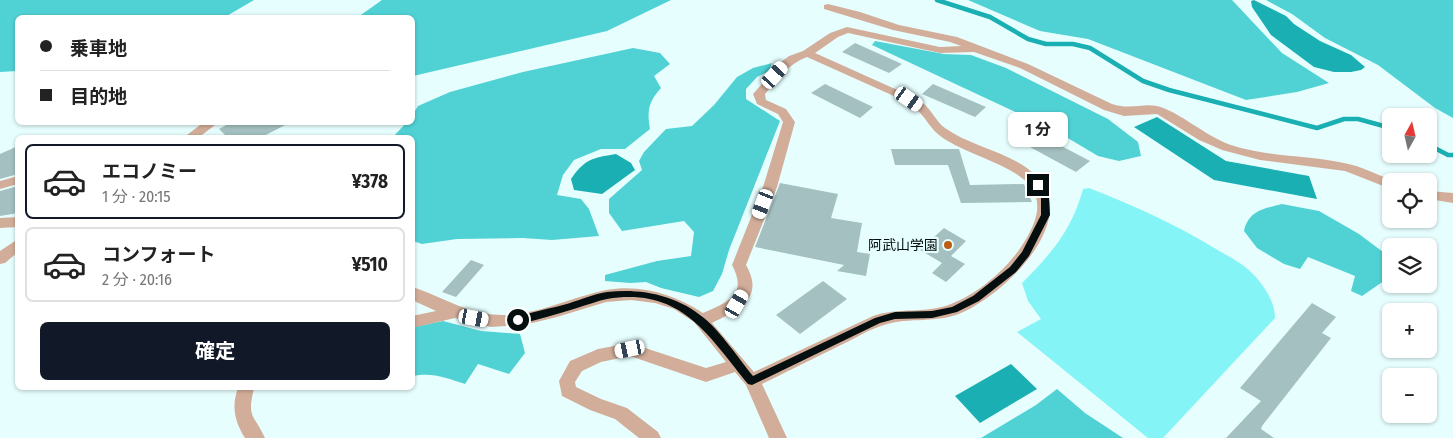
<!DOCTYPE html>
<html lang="ja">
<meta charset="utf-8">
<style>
:root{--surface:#fff;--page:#f2f2f2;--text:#222;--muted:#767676;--line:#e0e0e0;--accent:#111827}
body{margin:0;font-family:"Fira Sans Condensed","Noto Sans JP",sans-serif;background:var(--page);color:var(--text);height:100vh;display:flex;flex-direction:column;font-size:19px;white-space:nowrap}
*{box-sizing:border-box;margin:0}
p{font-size:16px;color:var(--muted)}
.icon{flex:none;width:28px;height:28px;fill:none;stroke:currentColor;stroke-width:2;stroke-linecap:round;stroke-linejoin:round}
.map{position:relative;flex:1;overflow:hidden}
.sheet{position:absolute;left:15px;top:135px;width:400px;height:255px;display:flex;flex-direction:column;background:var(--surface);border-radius:8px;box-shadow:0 1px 4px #0004}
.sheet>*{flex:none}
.top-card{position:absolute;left:15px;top:15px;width:400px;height:110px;border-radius:8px;box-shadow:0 1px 4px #0004;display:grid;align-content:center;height:110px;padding:0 25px;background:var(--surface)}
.needle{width:32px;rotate:8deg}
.fabs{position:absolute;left:1382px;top:108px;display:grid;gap:10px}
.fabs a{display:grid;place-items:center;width:55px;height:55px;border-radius:8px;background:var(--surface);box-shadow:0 1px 4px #0004;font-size:25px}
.end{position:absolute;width:22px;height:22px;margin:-11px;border:6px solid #050f0f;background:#fff;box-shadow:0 0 0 2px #fff}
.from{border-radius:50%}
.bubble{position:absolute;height:35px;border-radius:8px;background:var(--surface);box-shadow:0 1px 4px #0004;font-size:16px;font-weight:700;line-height:35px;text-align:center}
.car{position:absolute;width:15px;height:30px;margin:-15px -8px;border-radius:6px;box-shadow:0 0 4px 1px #0007;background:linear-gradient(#fff 24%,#345 0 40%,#fff 0 76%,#345 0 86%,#fff 0)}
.top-card b{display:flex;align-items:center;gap:18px;height:48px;font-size:19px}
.top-card b+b{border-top:1px solid var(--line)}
.top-card i{width:12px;height:12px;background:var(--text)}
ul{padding:9px 0 0;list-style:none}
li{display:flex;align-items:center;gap:15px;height:75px;margin:0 10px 8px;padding:0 15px;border:2px solid var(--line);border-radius:8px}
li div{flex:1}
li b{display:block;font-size:19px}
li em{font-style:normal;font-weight:700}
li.active{border-color:var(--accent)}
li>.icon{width:45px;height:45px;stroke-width:1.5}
.primary-button{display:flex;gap:10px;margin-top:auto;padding:10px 25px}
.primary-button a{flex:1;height:58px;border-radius:8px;background:var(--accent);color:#fff;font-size:20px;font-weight:700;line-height:58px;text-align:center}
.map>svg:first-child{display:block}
.green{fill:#85f4f6}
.forest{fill:#50d2d5}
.water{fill:#1aafb2}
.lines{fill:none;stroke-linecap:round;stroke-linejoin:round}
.stream{stroke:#1aafb2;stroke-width:4.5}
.building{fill:#a5c0c0}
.minor{fill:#d2ae9a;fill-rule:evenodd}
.route{fill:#050f0f}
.poi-dot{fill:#bc5d13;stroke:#e7fefe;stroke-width:2}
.labels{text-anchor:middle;stroke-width:4.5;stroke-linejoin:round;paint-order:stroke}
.poi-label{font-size:14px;fill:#050f0f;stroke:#e7fefe;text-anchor:end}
</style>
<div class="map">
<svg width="1453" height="438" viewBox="0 0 1453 438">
<rect width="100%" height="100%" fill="#e7fefe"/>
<path class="green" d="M1089,188C1133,205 1175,224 1216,249C1228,256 1244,264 1254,275C1265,287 1275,302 1275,318L1163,438H1148L1017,332L1041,319L1028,301L1022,283C1051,254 1072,230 1083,189Z"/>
<g class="forest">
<path d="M0,0H254L225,17L18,18L17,71L0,72Z"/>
<path d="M382,0H671L607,31L413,76L412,18L358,17Z"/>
<path d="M968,0H1232L1282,53L1329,83L1297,92L1246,100L1088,39L1040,31Z"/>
<path d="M1266,0H1453V118L1435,108L1378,65L1325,38L1292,14Z"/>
<path d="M875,41L944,54L971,55L1006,68L1108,119L1138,142L1141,156L1119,161L1098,156L1056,131L872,45Z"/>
<path d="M633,48L660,53L670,64L654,76L661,88C648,102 647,112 650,129L625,149H601L574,160L563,175L557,195L581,199L589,209L599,236L552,240L523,238L457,239L422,244L413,241L412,138L393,137L406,123L412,122L413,114L418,106L450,92L523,72Z"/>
<path d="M772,63L769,71L757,77L746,89V99L780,121L729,250L722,274L713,291L699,297L661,288L646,282L630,283L605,281V275L657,261L691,256L694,232L684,221L622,231L609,213V199L642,170L639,161L644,152L666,129L692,126L714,105L737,77L753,68Z"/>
<path d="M1282,204L1319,211L1359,234L1387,255L1391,264V276L1362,296L1351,291L1355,276L1308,257L1300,269L1284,264L1257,248L1244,231C1249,210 1264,209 1282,204Z"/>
<path d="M443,321L481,331L520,334L525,353L509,374L478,364L465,384C447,378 432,372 413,376V327Z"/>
<path d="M1057,389L1085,413L1123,438H981L1036,405Z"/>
</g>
<g class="water">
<path d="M1254,0L1286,16L1294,24L1320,41L1351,55L1365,67L1361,70L1351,72H1334L1314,67L1271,35L1252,7L1251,1Z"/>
<path d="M1157,117L1226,161L1309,176L1317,199L1214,180L1134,127Z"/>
<path d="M616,154L631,163L635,170L602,194L574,190L571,179C585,159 592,158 616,154Z"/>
<path d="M1011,364L1037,389L980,423L955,396Z"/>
</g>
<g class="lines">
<g class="stream">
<path d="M937,0L990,17L1028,39L1046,44H1073L1090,48L1143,81L1169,90L1317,128L1344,119H1358L1391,128"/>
<path d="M1429,145L1448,155H1453"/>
</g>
</g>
<g class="building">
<path d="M855,43L902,64L889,73L842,52Z"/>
<path d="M825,84L873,107L860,118L811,93Z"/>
<path d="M933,84L986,107L975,117L922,94Z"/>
<path d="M232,122H291L260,138H228L219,129Z"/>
<path d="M1031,130L1090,161L1076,172L1017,140Z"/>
<path d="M18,146V174L0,179V154Z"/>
<path d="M891,149H959L970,185L1024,184L1032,202L961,203L948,165H895Z"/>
<path d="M780,183L838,194L831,218L862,223L857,252L870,254L866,276L837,271L844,265L755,247Z"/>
<path d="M18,186V213L0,216V191Z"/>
<path d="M944,228L966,241L951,256L965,264L946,282L932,273L942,263L920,250Z"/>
<path d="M471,260L484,265L456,297L442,292Z"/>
<path d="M823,281L847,299L800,334L776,315Z"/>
<path d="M1312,303L1336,317L1322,333L1331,338L1262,426L1261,429L1274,438H1226L1261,401L1240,388Z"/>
</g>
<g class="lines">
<g class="minor">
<path d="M828,4L860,12L899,25L957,37L1028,64L1112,104C1131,110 1142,103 1157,106C1180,112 1205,136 1231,145C1267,157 1307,155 1344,163C1362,166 1377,175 1394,181H1391V189L1345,171L1260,160L1222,150L1199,140L1157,114L1124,116L1104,110L1020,68L974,52L940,53L848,33L838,37L815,53L913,97C918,100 924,103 928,108C934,115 938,123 945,128C974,149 1017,152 1041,181C1077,227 997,301 956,315C932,323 905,317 881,326C868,330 856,338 843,344C816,357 789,371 762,384L787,438H769L746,385L735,372L706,382L630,356L601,362L582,371L575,382L576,387L601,399L627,408L658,432L661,438H639L615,419L590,410L562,396L559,381L570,361L598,349L630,343L706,368L726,362L694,322L674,309L655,303L631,300L606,302L557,317L524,325L491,327L455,318L412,328V316L436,311L412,300V287C447,298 468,316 506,315C542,313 572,297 606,290C641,284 674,294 703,313C728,302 748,295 732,265L763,187L783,122L778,114L757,104L753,94L781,62L789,56L803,51L830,33L847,27L940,47L961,46L950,42L893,30L824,9V5ZM807,57L905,101C909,104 914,107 917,110C929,121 929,129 946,140C995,169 1073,174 1019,250C1003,272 977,294 951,304C927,314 898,307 873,316L754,372L712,323C739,310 765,298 746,265L777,187L795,122L786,109L766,100L765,94C777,80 788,64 807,57Z"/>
<path d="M204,122H219L198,138H183Z"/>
<path d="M18,176V184L0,189V181Z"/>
<path d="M1429,191L1453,193V203L1429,199Z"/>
<path d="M18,217V227L0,228V218Z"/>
<path d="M18,239V252L5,263L0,264V251Z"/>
<path d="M238,388H254C247,418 253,413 265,438H245C235,422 231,407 238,388Z"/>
</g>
</g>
<path class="route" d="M1038,182L1040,183L1049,198L1050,215L1029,256L1016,272L979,301L957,312L932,318L895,319L880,323L752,385L748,384C707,334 681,287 607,299C597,301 587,305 577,308C557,314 538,320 518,324L513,320C518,314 554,308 563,305C578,301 593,294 607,292C641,288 677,295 704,318C721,332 739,359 753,376L875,318L895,312L932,311L952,307L973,296L1010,267L1022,252L1041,215V198L1034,185Z"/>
<circle class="poi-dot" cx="948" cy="245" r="5"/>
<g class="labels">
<g class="poi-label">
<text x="938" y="250">阿武山学園</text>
</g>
</g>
</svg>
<div class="fabs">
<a><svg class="needle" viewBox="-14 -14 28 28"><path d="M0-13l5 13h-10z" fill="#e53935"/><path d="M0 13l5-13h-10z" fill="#767676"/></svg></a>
<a><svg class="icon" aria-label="locate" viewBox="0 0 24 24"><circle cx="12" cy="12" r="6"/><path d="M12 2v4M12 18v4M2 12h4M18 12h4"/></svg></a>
<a><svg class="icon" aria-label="layers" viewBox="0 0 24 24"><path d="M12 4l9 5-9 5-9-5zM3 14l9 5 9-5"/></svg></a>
<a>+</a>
<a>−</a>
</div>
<i class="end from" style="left:518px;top:320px"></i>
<i class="end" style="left:1038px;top:185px"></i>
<div class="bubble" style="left:1008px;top:112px;width:60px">1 分</div>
<i class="car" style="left:775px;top:75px;rotate:42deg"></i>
<i class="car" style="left:909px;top:99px;rotate:125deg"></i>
<i class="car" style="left:763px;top:204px;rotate:201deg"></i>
<i class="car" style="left:737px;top:304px;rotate:30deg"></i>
<i class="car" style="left:474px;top:318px;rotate:100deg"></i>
<i class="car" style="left:630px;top:349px;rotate:258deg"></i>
<div class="top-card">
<b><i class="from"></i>乗車地</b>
<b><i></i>目的地</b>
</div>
<section class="sheet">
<ul>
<li class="active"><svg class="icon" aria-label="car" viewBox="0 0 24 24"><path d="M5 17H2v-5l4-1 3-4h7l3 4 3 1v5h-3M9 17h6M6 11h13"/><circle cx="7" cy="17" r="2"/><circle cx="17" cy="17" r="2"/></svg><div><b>エコノミー</b><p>1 分 · 20:15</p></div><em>¥378</em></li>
<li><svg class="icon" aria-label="car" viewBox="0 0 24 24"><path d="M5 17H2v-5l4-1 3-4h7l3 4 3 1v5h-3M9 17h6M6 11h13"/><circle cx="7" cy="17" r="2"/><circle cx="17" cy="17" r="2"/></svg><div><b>コンフォート</b><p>2 分 · 20:16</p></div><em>¥510</em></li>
</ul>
<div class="primary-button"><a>確定</a></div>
</section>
</div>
